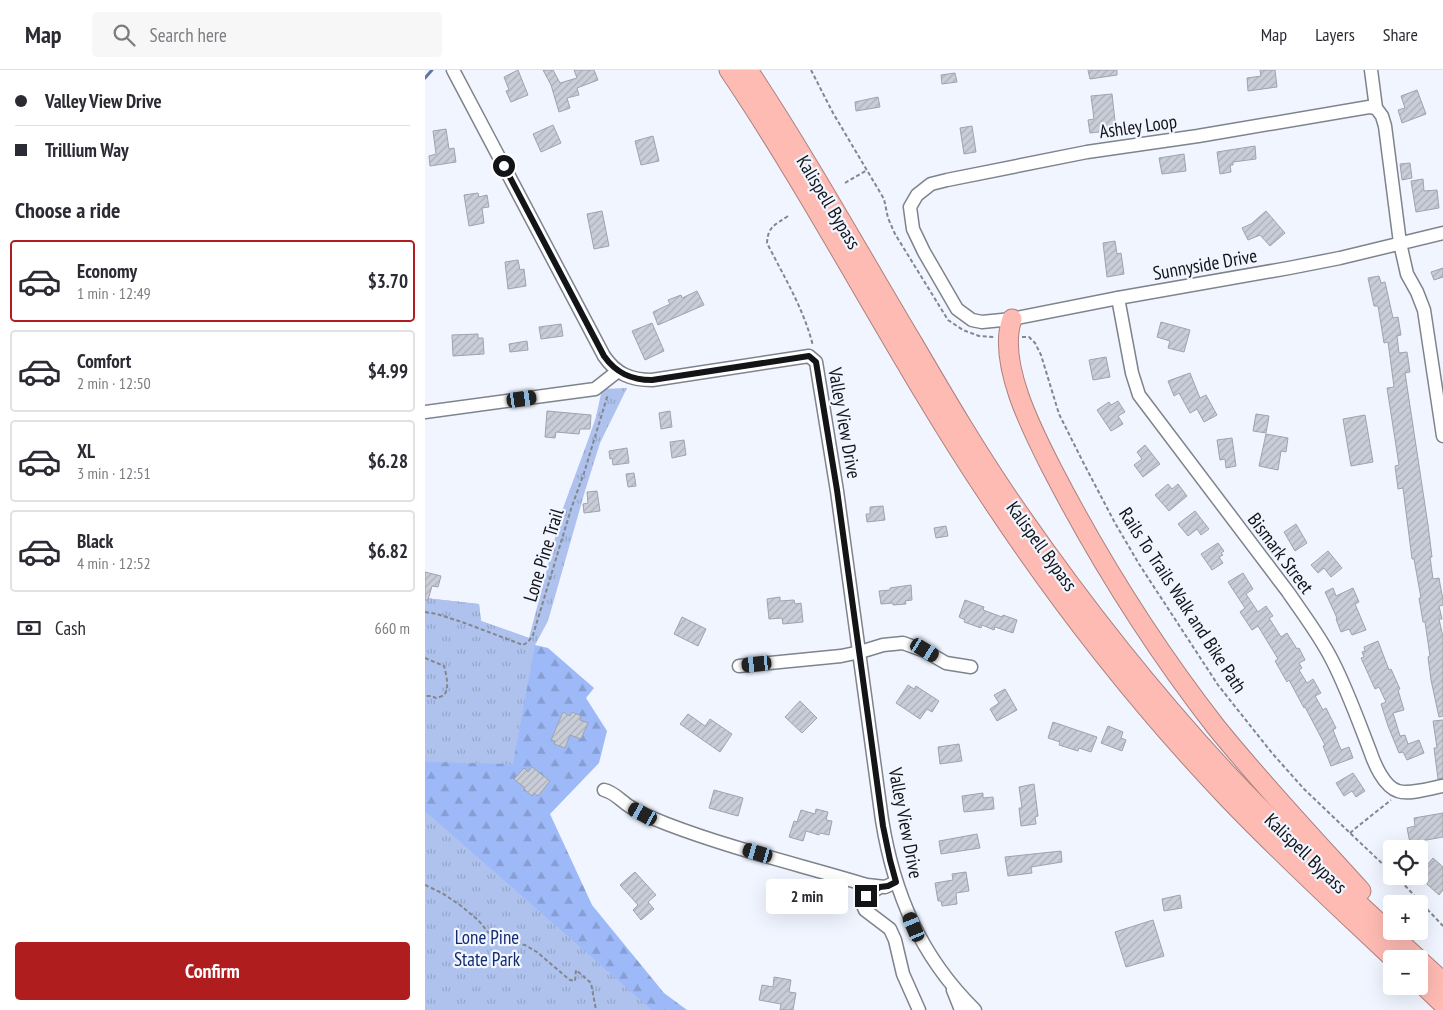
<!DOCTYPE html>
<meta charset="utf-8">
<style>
:root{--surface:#fff;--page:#f7f7f7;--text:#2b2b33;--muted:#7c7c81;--line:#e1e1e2;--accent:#af1d1e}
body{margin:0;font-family:"PT Sans Narrow",sans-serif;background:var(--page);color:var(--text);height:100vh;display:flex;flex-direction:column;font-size:19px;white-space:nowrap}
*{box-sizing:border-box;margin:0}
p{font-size:16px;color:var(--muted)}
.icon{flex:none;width:28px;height:28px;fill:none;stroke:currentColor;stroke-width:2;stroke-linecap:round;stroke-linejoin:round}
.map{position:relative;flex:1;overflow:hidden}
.side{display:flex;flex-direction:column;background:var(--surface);width:425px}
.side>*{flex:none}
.banner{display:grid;align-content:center;height:110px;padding:0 15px;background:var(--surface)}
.controls{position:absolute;left:958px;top:770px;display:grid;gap:10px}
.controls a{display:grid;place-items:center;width:45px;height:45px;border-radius:5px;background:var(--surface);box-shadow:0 5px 20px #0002;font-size:25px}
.end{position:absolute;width:22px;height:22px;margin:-11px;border:6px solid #131418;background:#fff;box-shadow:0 0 0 2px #fff}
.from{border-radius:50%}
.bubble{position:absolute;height:35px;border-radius:5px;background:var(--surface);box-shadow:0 5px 20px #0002;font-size:16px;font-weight:700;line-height:35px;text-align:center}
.car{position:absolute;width:15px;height:30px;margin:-15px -8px;border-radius:6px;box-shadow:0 0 4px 1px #0007;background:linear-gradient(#222 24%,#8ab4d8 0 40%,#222 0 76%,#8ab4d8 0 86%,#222 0)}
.banner b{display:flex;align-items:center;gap:18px;height:48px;font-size:19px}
.banner b+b{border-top:1px solid var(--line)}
.banner i{width:12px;height:12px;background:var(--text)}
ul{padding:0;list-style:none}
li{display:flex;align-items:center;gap:15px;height:82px;margin:0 10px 8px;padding:0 5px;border:2px solid var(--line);border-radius:5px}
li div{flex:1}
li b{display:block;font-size:19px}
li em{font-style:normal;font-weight:700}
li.current{border-color:var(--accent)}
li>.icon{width:45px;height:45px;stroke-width:1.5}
h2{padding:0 15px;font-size:22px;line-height:60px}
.pay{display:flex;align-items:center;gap:12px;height:55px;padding:0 15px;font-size:19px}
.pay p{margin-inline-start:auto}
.button{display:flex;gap:10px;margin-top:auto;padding:10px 15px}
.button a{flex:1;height:58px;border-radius:5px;background:var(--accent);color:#fff;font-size:20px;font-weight:700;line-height:58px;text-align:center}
header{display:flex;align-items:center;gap:30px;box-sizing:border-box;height:70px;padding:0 25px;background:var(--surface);border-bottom:1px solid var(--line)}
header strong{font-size:24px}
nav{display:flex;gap:28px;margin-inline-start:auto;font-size:18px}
.search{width:350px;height:45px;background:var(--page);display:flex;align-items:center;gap:12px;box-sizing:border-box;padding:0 18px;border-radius:5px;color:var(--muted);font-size:19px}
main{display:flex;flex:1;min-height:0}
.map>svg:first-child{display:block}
.forest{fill:url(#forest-firs)}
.park{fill:url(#park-tufts)}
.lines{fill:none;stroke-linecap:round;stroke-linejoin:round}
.stream{stroke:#6476a2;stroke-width:3}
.building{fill:url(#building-hatch);stroke:#9fa3ac}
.minor-casing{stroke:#7f838b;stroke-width:15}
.highway-casing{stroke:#ac817d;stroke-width:21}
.path{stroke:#83868d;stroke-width:2;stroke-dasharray:4 2.5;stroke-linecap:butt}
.minor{stroke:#fff;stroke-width:12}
.highway{stroke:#febbb3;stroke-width:19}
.route{stroke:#131418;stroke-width:6}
.labels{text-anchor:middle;stroke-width:4.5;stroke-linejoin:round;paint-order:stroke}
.street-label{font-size:19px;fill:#131418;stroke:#f0f5ff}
.park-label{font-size:19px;fill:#142a70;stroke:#f0f5ff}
</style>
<header>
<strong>Map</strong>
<div class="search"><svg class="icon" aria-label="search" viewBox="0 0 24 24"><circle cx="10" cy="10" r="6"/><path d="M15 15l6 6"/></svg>Search here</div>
<nav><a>Map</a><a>Layers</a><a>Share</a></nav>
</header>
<main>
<section class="side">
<div class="banner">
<b><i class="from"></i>Valley View Drive</b>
<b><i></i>Trillium Way</b>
</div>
<h2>Choose a ride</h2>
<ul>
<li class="current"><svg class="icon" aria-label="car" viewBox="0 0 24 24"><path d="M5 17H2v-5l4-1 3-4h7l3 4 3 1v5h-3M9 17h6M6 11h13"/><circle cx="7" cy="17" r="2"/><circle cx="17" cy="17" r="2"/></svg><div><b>Economy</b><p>1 min · 12:49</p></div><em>$3.70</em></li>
<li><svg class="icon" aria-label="car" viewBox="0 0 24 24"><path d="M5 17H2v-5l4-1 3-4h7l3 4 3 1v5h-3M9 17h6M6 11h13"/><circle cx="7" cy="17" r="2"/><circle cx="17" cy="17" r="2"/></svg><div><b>Comfort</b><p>2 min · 12:50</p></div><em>$4.99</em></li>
<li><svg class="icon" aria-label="car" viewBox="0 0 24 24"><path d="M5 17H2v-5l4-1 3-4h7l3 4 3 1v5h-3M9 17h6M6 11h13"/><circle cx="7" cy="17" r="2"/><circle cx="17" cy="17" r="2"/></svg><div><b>XL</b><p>3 min · 12:51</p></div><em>$6.28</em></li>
<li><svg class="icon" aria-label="car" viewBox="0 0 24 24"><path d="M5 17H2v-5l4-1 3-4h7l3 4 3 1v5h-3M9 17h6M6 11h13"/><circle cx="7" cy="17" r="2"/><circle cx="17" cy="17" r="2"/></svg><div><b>Black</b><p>4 min · 12:52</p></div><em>$6.82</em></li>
</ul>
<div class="pay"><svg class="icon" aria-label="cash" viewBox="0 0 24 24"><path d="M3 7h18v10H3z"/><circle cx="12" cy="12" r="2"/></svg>Cash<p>660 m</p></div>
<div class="button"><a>Confirm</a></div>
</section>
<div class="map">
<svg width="1018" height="940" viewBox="0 0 1018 940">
<defs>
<pattern id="forest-firs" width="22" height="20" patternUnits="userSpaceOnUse" patternTransform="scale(1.25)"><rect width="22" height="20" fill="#9db9f7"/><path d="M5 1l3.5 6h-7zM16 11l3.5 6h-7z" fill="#869ed3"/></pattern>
<pattern id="park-tufts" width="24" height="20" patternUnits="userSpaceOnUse" patternTransform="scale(1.25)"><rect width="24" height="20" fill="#aec2ed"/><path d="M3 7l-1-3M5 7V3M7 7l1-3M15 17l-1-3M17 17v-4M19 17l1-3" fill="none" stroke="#95a6ca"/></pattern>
<pattern id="building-hatch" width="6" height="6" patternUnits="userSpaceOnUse" patternTransform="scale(1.25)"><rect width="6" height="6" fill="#c9cdd7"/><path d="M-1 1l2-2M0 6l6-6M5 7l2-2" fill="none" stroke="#acafb8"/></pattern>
</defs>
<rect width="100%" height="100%" fill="#f0f5ff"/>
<path class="forest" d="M0,528L54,534L56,551L104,568L110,575L123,578L169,618L161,628L182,661L174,693L125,744L167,835L239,923L262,940H0Z"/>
<g class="park">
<path d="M202,318L175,373L160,421L123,551L110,575L88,694L0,692V528L54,534L56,551L104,568L137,441L162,373L171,347L177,319Z"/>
<path d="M0,741L227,940H0Z"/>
</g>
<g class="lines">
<path class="stream" d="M0,8L7,0"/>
</g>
<g class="building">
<path d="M93,0L103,25L86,32L81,21L84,20L79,7Z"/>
<path d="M118,0H128L135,13L152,8L149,0H169L173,10L152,18L154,25L142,28L145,38L134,42L126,15Z"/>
<path d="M663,0H692V5L665,9Z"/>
<path d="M835,0H850L852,17L823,21L822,8L836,6Z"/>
<path d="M530,3L532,12L517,14L516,5Z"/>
<path d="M992,20L1001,44L977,53L973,40L980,38L976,26Z"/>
<path d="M687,24L691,60L665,63L663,50L669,49L666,26Z"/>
<path d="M453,27L455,37L431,41L430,32Z"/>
<path d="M128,55L136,73L116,82L108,64Z"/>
<path d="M547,56L551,82L539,84L535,58Z"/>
<path d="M21,59L24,79L29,78L31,92L5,96L4,86L11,84L8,61Z"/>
<path d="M228,66L234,91L216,95L210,71Z"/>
<path d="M830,76L831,89L808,92V95H805L806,102L795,104L792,82Z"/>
<path d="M759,84L761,101L737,104L734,88Z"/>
<path d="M985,93L987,108L977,110L975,94Z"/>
<path d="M998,109L999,121L1012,120L1014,138L991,142L986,111Z"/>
<path d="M53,123L54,127L62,125L64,137L57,138L59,153L44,156L39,125Z"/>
<path d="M177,141L184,176L169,179L162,144Z"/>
<path d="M841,141L860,163L845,176L835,165L823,170L817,158L826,154Z"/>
<path d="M690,171L692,184L696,183L699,204L682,207L678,173Z"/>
<path d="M93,190L95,200L99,199L101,216L83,219L80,192Z"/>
<path d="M1018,198V207L1009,210L1006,202Z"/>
<path d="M954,206L956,213L960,212L968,248L973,247L976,265L972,266L974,283L982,282L985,302L980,303L1003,455L1007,487H1005L1008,509L1014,508L1017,525H1018V535L1014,536L1017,549H1014L1018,567V646L1014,647L1006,610L1003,587L1005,586L1000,552H998L994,528H996L989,489H987L978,418L973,419L970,396L974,395L962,318L969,317L963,272L959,273L953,236H949L943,208Z"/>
<path d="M272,221L279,235L233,255L228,242L245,234L243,230L256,225L257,228Z"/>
<path d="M736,252L765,260L759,282L743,278L745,271L732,267Z"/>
<path d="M227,253L239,281L220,290L207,261Z"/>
<path d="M136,254L138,266L116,269L114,257Z"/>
<path d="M53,264V268H58L59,284L28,286L27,265Z"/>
<path d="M102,271L103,280L85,282L84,274Z"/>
<path d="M681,287L685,307L668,310L664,290Z"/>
<path d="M765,303L775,328L781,325L792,345L779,352L772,339L765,343L754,323L749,326L743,311Z"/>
<path d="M693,331L700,342L693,346L698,354L686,361L672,340L684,332L686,335Z"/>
<path d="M122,341L166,345L165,359H155L154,364L131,362L130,368L120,367Z"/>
<path d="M245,341L247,357L236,359L234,343Z"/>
<path d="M831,344L844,346L841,363L828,361Z"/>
<path d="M940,345L948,392L926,396L918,349Z"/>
<path d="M841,364L863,368L861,382L856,381L853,400L834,396Z"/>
<path d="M807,368L811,396L801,398L800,389L795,390L792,370Z"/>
<path d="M259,370L261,385L247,388L245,372Z"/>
<path d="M720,375L735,394L718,407L709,395L717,389L712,382Z"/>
<path d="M202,378L204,393L188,395L187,388L185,389L184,381Z"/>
<path d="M209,403L211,416L203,417L201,404Z"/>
<path d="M743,414L747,419L753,414L762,426L744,441L730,425Z"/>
<path d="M172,421L175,441L159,443L158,434L163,433L162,422Z"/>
<path d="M458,436L460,450L442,452L441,444H445V437Z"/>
<path d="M770,441L784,459L776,465L772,459L763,466L753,454Z"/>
<path d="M871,454L882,473L870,481L859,462Z"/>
<path d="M521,456L523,466L511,468L509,458Z"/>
<path d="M793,473L799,481L796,483L798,485L794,487L798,493L787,500L776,484Z"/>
<path d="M903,481L917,498L906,507L899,498L893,503L886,495Z"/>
<path d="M0,502L16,506L13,517L7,516L3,530H0Z"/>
<path d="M818,503L828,519L821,524L833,542L841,536L848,546L844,548L856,567L862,563L872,579L874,578L880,590L874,593L877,598L874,600L882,613L888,609L896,623L890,626L898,640L901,638L911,658L908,660L916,680L924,677L928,688L906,696L898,676L900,675L880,637L879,638L864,610L862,612L850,591L853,589L833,556L827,560L815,542L820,538L803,512Z"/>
<path d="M486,515L487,530L480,531L481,534L468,535V533L456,534L454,521L465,520V518Z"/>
<path d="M908,518L911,526L928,518L934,532L930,534L941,560L927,565L924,559L916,562L911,549L912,548L900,522Z"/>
<path d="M355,527V531L369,530L370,534L376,533L378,552L358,554L357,548L344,549L342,529Z"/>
<path d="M540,530L559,537L558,540L577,547L578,545L592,550L588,563L570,557L569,560L557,555L556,558L539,552L540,550L534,547Z"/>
<path d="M257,547L281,559L273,576L249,564Z"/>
<path d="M953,571L964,600L966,599L975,619L973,620L979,640L968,643L975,666L980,665L983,674L994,670L999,683L982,690L978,682L974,683L963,656L956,634L961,632L954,617L950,619L936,588L939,587L937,582L940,581L939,577Z"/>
<path d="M483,615L489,619L491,616L514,631L507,642L502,639L495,649L471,633Z"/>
<path d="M580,619L592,640L572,651L565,639L574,633L569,625Z"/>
<path d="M375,631L392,648L377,663L360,647Z"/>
<path d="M138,642L145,646L147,642L156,646L155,650L163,653L156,669L145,665L140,678L129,674L130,671L126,670Z"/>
<path d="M263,644L280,656L285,649L307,664L295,682L255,654Z"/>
<path d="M1018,650V708L1013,709L1009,678H1012L1008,651Z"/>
<path d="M628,652L672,667L666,682L654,678L653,681L634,675L635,672L623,668Z"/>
<path d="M683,656L698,662L696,668L701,670L697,681L676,673Z"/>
<path d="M534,674L537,691L515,694L513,677Z"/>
<path d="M107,697L125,711L113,726L109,723L107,726L99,719L100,718L89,709L99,698L103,702Z"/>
<path d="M928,703L940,721L931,727L927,721L919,726L911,713Z"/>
<path d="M609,714L613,746L610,747L611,754L596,756L594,738H597L594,717Z"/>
<path d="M289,720L318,728L313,746L284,738Z"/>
<path d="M558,723V728L568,727L569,739L539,742L537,726Z"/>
<path d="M391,739L403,742L401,750L407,751L404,765L395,763L394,765L381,761L378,771L364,767L369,751L372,752L376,740L390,744Z"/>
<path d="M1018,743V767L985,773L982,758L990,756L989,748Z"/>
<path d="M552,764L555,778L516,784L514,771Z"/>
<path d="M636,781L637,792L606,797L607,803L583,806L580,787Z"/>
<path d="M1008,788L1018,797V820L1014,825L993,806Z"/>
<path d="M210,802L231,825L223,832L229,839L216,850L208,840L213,835L195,815Z"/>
<path d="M541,802L544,821L531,823L532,834L517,836L516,831H513L510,813L528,810L527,804Z"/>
<path d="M755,825L757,838L739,841L737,829Z"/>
<path d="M728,850L739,886L701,897L690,862Z"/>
<path d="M349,907L366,910L364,922L371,923L368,940H355L356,934L334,930L337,915L348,917Z"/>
</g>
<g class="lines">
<g class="minor-casing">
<g id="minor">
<path d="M28,0L179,286C191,304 206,310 227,310L384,286L391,292L412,421L457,750C469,824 496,887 550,940"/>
<path d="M946,0L951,38"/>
<path d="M1018,163L915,188L864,198L693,228L587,249L557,252L547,250L532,239L499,182L488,159L485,137L492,125L506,114L522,110L662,82L773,66L944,37L951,38L957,46L960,56L975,173L982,204L992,222L999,240L1018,366"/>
<path d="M693,228L707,303L714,325L863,522C878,544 895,566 907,590C922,619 933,650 945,681C949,693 959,717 973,721C984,725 1006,718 1018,716"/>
<path d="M0,342L170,319L193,301"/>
<path d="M314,596L416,586L435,582L458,575L478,573L500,581L521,593L546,597"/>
<path d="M179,720C189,722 196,731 204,736C216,744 229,749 242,754C307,779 376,795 442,815L460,817L471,812"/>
<path d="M455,817L441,826L437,833L440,840L465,859L470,870L478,904L494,940"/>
<path d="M528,920L536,940"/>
</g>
</g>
<g class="highway-casing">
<g id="highway">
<path d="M304,0C397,138 472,288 564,426C634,532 713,633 800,725C854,782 912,835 969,889"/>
<path d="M323,0C382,89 434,183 489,275C520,328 551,381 586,432C652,528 724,620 803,705C863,769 928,829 993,889"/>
<path d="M587,249C572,292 607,360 627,399C674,490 728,576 791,657C837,714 887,767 936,821"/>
<path d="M994,890L1018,912"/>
<path d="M994,911L1018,934"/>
</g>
</g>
<g class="path">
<path d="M386,0L408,43L459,129L463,148L470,164L523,250L538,260L554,266L570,267"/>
<path d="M420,113L442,100"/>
<path d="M363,146C350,155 343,156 342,173C359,207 379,239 388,276"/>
<path d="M597,267H604L610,273L616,285L634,344L658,392L690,453L714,494L793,615L847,683L879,719L966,802"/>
<path d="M0,542L12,544L37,552L98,575L103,572L108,565L146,439L159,403L183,324"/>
<path d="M0,588L19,596C21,603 25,619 19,625C17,626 13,628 11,628L6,626H0"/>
<path d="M925,763L932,757L966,730"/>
<path d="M971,806L1018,856"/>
<path d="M0,815L17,823L35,835L53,850L63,862L80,872L100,875L112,882L140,906L145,910L150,911L151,900L166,913L171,940"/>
</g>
<use href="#minor" class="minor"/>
<use href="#highway" class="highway"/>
</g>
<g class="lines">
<path class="route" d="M79,96L179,286C191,303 206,310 227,310L384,286L391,292L412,420L458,756L465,790L471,812L463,816L455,817L441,826"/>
</g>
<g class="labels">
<g class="street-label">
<text transform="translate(713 56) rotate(-8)" y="7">Ashley Loop</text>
<text transform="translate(404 132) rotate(59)" y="7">Kalispell Bypass</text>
<text transform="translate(780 194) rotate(-10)" y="7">Sunnyside Drive</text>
<text transform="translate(420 353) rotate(80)" y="7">Valley View Drive</text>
<text transform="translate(617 476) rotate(54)" y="7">Kalispell Bypass</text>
<text transform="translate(856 483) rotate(53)" y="7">Bismark Street</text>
<text transform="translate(118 485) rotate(-73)" y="7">Lone Pine Trail</text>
<text transform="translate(758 530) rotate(57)" y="7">Rails To Trails Walk and Bike Path</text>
<text transform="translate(481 753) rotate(79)" y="7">Valley View Drive</text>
<text transform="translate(881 783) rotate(44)" y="7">Kalispell Bypass</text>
</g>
<g class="park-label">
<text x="62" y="874">Lone Pine<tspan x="62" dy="22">State Park</tspan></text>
</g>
</g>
</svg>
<div class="controls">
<a><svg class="icon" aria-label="locate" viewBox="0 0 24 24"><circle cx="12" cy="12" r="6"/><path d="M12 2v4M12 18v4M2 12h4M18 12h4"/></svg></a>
<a>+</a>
<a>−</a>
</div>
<i class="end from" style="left:79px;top:96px"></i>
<i class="end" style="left:441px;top:826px"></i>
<div class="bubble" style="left:341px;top:809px;width:82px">2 min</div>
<i class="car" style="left:97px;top:329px;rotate:82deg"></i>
<i class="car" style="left:500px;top:580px;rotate:121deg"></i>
<i class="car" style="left:332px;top:594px;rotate:264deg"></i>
<i class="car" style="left:218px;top:744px;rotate:299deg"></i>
<i class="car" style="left:333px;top:783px;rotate:286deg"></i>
<i class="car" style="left:489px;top:857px;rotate:337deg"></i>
</div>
</main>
